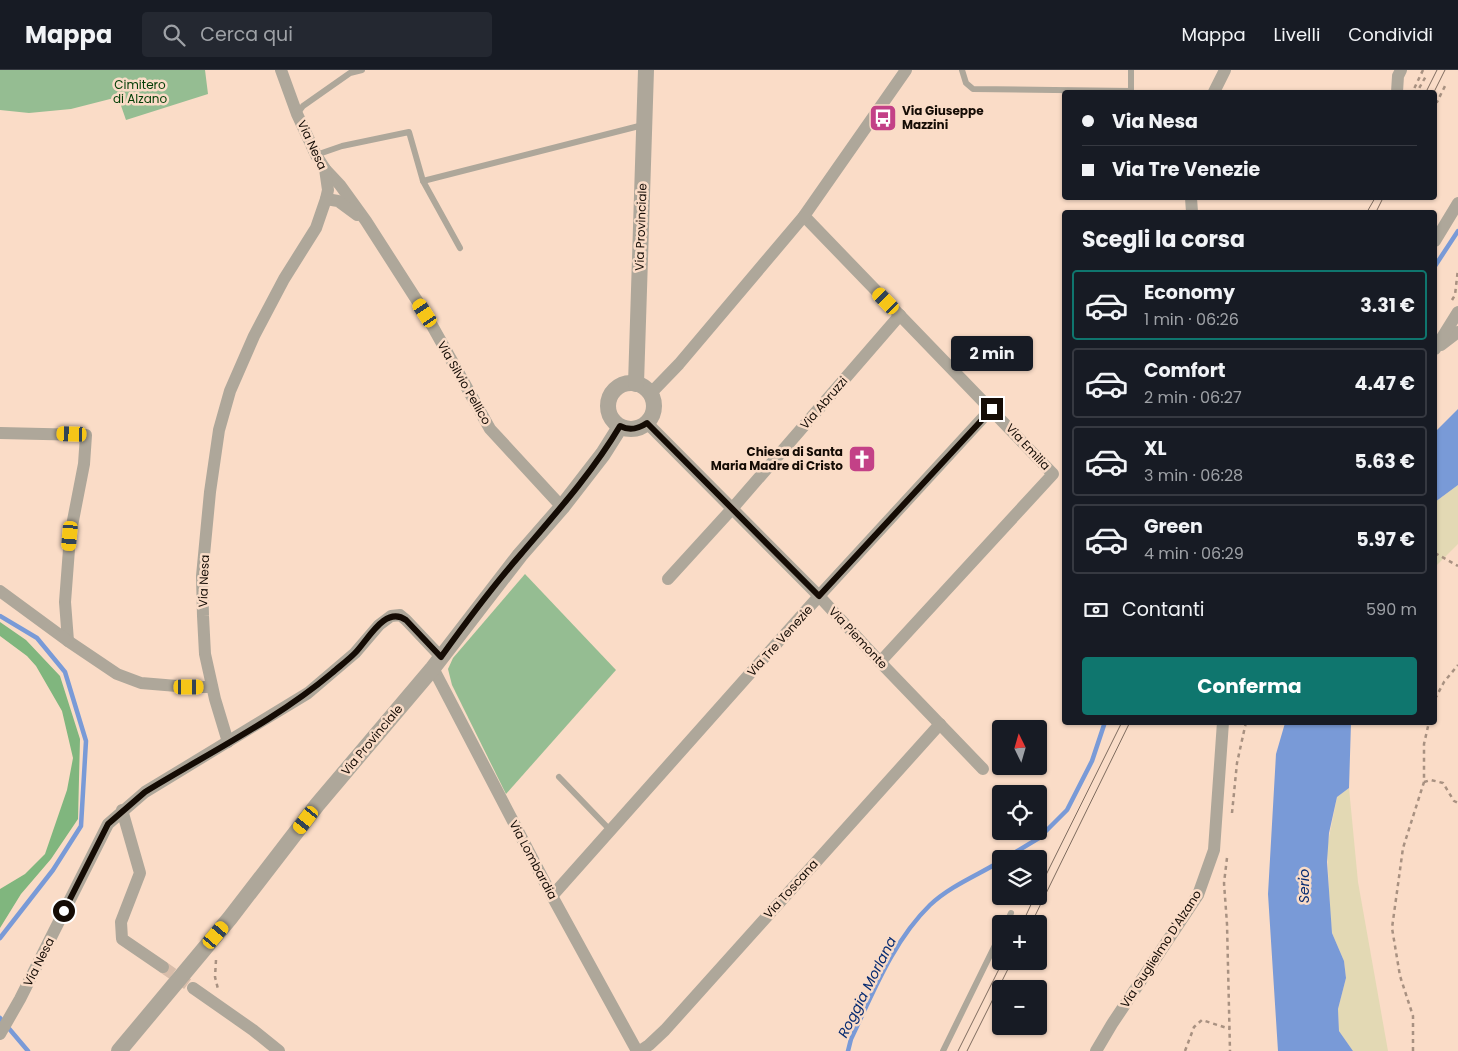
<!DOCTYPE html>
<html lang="it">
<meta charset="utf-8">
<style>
:root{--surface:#171b24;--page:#242831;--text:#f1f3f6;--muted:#9ea1a6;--line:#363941;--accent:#0f766e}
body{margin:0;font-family:Poppins,sans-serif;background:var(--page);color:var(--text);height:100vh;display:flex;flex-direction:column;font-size:19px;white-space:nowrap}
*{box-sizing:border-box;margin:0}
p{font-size:16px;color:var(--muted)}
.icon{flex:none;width:28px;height:28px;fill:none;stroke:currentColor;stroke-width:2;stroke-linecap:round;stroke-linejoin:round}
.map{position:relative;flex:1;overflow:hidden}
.sheet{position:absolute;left:1062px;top:140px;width:375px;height:515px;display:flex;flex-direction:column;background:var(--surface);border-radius:5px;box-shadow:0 1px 4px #0004}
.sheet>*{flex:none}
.top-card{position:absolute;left:1062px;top:20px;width:375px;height:110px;border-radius:5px;box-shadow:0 1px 4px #0004;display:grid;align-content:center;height:110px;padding:0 20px;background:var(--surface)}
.needle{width:32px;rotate:355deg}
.controls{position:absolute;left:992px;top:650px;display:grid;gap:10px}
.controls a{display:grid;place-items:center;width:55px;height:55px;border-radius:5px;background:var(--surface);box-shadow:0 1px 4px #0004;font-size:25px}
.end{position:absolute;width:22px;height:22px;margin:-11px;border:6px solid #150c05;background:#fff;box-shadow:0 0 0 2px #fff}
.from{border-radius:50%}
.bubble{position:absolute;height:35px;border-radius:5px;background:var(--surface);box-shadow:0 1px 4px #0004;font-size:16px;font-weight:700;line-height:35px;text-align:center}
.car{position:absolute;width:15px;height:30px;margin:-15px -8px;border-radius:6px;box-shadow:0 0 4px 1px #0007;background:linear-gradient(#f5c518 24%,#345 0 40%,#f5c518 0 76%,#345 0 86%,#f5c518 0)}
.top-card b{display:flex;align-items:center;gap:18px;height:48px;font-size:19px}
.top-card b+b{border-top:1px solid var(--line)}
.top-card i{width:12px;height:12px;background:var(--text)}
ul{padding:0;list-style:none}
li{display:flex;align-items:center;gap:15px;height:70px;margin:0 10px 8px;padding:0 10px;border:2px solid var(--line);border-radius:5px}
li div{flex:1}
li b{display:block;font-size:19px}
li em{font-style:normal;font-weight:700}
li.current{border-color:var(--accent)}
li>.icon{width:45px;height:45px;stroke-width:1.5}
h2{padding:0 20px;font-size:22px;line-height:60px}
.pay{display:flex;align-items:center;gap:12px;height:55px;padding:0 20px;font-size:19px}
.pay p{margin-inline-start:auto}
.action{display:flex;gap:10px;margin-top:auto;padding:10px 20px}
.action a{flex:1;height:58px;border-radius:5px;background:var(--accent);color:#fff;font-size:20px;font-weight:700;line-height:58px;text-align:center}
header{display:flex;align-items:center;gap:30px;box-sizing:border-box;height:70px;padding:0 25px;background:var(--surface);border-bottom:1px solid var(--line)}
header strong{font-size:24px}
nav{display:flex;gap:28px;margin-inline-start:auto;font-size:18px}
.search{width:350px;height:45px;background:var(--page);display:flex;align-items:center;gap:12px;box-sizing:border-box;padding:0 18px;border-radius:5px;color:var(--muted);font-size:19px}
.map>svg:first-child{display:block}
.green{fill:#95bd92}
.forest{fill:#80b67e}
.sand{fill:#e3d9b4}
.water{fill:#799ad7}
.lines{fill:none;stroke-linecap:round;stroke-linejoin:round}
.stream{stroke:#799ad7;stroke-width:4.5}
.minor-tunnel{stroke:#d8bdaa;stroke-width:12;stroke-dasharray:12 6;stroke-linecap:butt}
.path{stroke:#a89181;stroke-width:2.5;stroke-dasharray:4 4;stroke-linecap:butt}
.service{stroke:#aea79a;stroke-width:6}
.minor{stroke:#aea79a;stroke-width:12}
.tertiary{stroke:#aea79a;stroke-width:16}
.tram{stroke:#7e6b5e;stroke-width:1}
.route{stroke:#150c05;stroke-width:6}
.labels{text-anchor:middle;stroke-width:5;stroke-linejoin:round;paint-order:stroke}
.park-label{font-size:12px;fill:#013d05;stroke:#fadcc7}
.poi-label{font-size:12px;font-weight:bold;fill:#150c05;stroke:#fadcc7;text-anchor:start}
.street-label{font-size:12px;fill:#150c05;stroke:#fadcc7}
.water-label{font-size:14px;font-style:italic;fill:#072b71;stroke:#fadcc7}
</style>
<header>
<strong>Mappa</strong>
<div class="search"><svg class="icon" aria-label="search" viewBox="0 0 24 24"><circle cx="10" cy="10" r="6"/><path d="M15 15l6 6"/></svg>Cerca qui</div>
<nav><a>Mappa</a><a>Livelli</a><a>Condividi</a></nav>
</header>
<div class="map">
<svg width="1458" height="981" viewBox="0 0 1458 981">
<rect width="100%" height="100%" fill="#fadcc7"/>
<g class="green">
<path d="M0,0H205L208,24L126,50L118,27L71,39L29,43L0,40Z"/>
<path d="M525,504L616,600L506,724L452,615L448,599L453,588Z"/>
</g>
<path class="forest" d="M0,552L26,570L60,606L80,669L78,749L51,789L21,824L0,858V819L25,804L45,784L67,720L73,688L62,641L36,596L27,586L0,566Z"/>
<g class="sand">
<path d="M1458,415V474L1435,497V432Z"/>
<path d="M1349,718L1358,812L1388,981H1353L1339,961L1338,939L1346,908L1344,891L1332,863L1330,842L1327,777L1337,727Z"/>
</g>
<g class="water">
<path d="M1458,339V415L1435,432V362Z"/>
<path d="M1285,653H1351L1349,718L1337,727L1329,763L1327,792L1332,863L1344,891L1346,908L1338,939L1339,961L1353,981H1278L1268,824L1276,684Z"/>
</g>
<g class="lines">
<g class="stream">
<path d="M1435,196L1458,161"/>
<path d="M0,546L37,568L65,602L86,671L81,756L53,800L0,868"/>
<path d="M1004,789L1039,768L1067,740L1092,691L1105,652"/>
<path d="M0,948L28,981"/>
<path d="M848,981L851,969C873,923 893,871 930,835C950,816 978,805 1001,791"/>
</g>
<path class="minor-tunnel" d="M163,897L193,918"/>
<g class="path">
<path d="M1423,0L1413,21L1417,22L1426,6"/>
<path d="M1435,31L1437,32L1446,14"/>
<path d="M1452,230L1455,225L1458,199"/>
<path d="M1435,483L1458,496"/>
<path d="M1435,629L1444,612L1458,595"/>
<path d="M1424,712L1431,710L1443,713L1454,731L1458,733"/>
<path d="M1232,743L1237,693L1246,652"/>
<path d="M1227,788L1224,813L1227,854L1230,981"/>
<path d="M216,890L215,907L218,919"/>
<path d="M1185,981L1194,957L1202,950L1230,959"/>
<path d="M1413,981V946L1400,906L1392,858L1403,778L1424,712V674L1429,652"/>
</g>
<g class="service">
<path d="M962,0L966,13L973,19L1131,21V0"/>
<path d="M297,44L303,36L350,3L362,0"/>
<path d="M316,85L342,76L409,62L423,111L643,55"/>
<path d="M423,111L460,178"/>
<path d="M559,707L611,761"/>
<path d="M1006,854L1011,843"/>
<path d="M943,981L1001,863"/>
</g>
<g class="minor">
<path d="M1214,22L1225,0"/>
<path d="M1397,22L1398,6L1401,0"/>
<path d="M325,99L340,115L366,151L425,243L490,359L562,437"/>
<path d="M1191,128L1192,142"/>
<path d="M326,129L338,131L357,145"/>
<path d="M804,146L1053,404L880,592"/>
<path d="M1435,171L1458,133"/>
<path d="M1441,275L1458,262"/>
<path d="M1435,279L1458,242"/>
<path d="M650,324L679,294L804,146L906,0"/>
<path d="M647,353L819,526L880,592L983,699"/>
<path d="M0,363L86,365L84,394L70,466L65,532L68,571"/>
<path d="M668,509L731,440L900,245"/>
<path d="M0,521L68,571L117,604L141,613L189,617H212"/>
<path d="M433,598L552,826L637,981"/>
<path d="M228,672L215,629L205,584L203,546L202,506L210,422L219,360L230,321L254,266L284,209L316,158L326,129L328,120L325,99L316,85L297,44L281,0"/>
<path d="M122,740L140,803L121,852L122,869L163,897"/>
<path d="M552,826L819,526L991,339"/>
<path d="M193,918L253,960L279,981"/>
<path d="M0,964L20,929L108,754L145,722L308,623L355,583L379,555L391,546L400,545L406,550L441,587"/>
<path d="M640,981L649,975L665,960L940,654"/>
<path d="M1096,981L1112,954L1198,825L1214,780L1223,652"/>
</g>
<g class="tertiary">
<circle cx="631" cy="336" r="23"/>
<path d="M636,314L646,0"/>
<path d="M119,981L230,848L317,735L433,598L520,485L562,437L603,384L620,357"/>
</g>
<g class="tram">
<path d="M1426,22L1437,0"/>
<path d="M1434,22L1445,0"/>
<path d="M1367,142L1375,128"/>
<path d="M1376,142L1383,128"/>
<path d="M1039,819L1122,652"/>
<path d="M1022,854L1035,826"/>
<path d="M1031,854L1130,652"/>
<path d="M958,981L1003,891"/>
<path d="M967,981L1012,891"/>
</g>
</g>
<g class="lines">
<path class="route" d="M64,841L108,754L145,722C207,684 276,650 332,603C340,596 348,590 355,583C368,570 385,535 406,550L441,587C466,552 493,516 521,484C556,443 592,403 620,356C630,361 638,359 647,353L819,526L992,339"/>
</g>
<defs>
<g id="bus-square" transform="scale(1.4375)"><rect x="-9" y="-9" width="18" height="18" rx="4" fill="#c34187" stroke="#fadcc7"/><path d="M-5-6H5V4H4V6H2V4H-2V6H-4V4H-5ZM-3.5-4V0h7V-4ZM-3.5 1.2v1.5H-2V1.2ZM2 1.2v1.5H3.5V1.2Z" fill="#fff"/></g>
<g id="church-square" transform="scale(1.4375)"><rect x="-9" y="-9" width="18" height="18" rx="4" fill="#c34187" stroke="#fadcc7"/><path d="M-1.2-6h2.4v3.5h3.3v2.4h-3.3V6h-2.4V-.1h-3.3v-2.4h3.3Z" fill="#fff"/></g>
</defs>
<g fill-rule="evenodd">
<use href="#bus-square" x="883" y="48"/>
<use href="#church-square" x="862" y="389"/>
</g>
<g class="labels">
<g class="park-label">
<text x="140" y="19">Cimitero<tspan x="140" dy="14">di Alzano</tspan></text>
</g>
<g class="poi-label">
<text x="902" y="45">Via Giuseppe<tspan x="902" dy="14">Mazzini</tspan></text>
<text x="843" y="386" text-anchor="end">Chiesa di Santa<tspan x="843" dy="14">Maria Madre di Cristo</tspan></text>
</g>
<g class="street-label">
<text transform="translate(312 75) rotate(65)" y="4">Via Nesa</text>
<text transform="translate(641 157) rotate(-88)" y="4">Via Provinciale</text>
<text transform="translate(464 313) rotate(60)" y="4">Via Silvio Pellico</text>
<text transform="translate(824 333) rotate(-49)" y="4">Via Abruzzi</text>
<text transform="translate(1028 377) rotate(47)" y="4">Via Emilia</text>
<text transform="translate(204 511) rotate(-88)" y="4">Via Nesa</text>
<text transform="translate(858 568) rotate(47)" y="4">Via Piemonte</text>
<text transform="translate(780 571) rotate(-48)" y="4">Via Tre Venezie</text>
<text transform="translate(372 670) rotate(-50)" y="4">Via Provinciale</text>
<text transform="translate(533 790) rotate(62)" y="4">Via Lombardia</text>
<text transform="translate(791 819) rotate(-48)" y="4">Via Toscana</text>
<text transform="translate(1161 879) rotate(-57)" y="4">Via Guglielmo D'Alzano</text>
<text transform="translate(39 892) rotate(-63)" y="4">Via Nesa</text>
</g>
<g class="water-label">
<text transform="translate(1304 816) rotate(-90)" y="5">Serio</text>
<text transform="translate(867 917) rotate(-63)" y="5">Roggia Morlana</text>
</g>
</g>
</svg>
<div class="controls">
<a><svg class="needle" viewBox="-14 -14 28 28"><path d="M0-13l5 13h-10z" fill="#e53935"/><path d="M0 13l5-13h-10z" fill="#9ea1a6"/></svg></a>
<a><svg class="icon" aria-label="locate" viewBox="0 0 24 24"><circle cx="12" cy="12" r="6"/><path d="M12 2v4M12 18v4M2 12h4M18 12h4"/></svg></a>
<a><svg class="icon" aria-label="layers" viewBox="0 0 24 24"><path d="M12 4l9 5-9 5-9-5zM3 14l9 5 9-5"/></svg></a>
<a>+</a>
<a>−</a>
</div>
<i class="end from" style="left:64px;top:841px"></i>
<i class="end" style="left:992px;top:339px"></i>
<div class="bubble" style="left:951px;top:266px;width:82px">2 min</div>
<i class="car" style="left:886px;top:231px;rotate:316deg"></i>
<i class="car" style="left:425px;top:243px;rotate:327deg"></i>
<i class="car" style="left:72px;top:364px;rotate:272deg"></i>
<i class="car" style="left:70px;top:466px;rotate:185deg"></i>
<i class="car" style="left:189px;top:617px;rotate:90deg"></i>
<i class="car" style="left:306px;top:750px;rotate:217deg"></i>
<i class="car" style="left:216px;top:865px;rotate:40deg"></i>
<div class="top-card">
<b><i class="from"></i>Via Nesa</b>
<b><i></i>Via Tre Venezie</b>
</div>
<section class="sheet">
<h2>Scegli la corsa</h2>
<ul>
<li class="current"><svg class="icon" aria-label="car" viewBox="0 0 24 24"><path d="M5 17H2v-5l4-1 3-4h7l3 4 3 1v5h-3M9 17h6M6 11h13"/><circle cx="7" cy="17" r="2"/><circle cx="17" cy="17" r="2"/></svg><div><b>Economy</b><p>1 min · 06:26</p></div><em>3.31 €</em></li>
<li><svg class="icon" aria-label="car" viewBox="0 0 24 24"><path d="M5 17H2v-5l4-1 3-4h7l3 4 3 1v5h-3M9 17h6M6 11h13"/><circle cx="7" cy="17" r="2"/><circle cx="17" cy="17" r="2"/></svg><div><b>Comfort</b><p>2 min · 06:27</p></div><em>4.47 €</em></li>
<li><svg class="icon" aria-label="car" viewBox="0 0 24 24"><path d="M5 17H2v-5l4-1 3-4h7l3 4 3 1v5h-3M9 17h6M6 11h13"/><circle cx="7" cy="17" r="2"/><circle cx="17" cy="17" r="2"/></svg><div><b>XL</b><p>3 min · 06:28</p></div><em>5.63 €</em></li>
<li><svg class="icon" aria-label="car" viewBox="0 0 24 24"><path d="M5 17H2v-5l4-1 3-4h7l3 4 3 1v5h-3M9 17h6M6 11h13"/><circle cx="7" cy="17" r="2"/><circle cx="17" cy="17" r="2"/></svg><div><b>Green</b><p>4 min · 06:29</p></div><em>5.97 €</em></li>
</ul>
<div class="pay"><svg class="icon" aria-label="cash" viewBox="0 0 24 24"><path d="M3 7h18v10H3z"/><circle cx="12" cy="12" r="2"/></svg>Contanti<p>590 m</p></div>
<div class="action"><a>Conferma</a></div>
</section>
</div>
